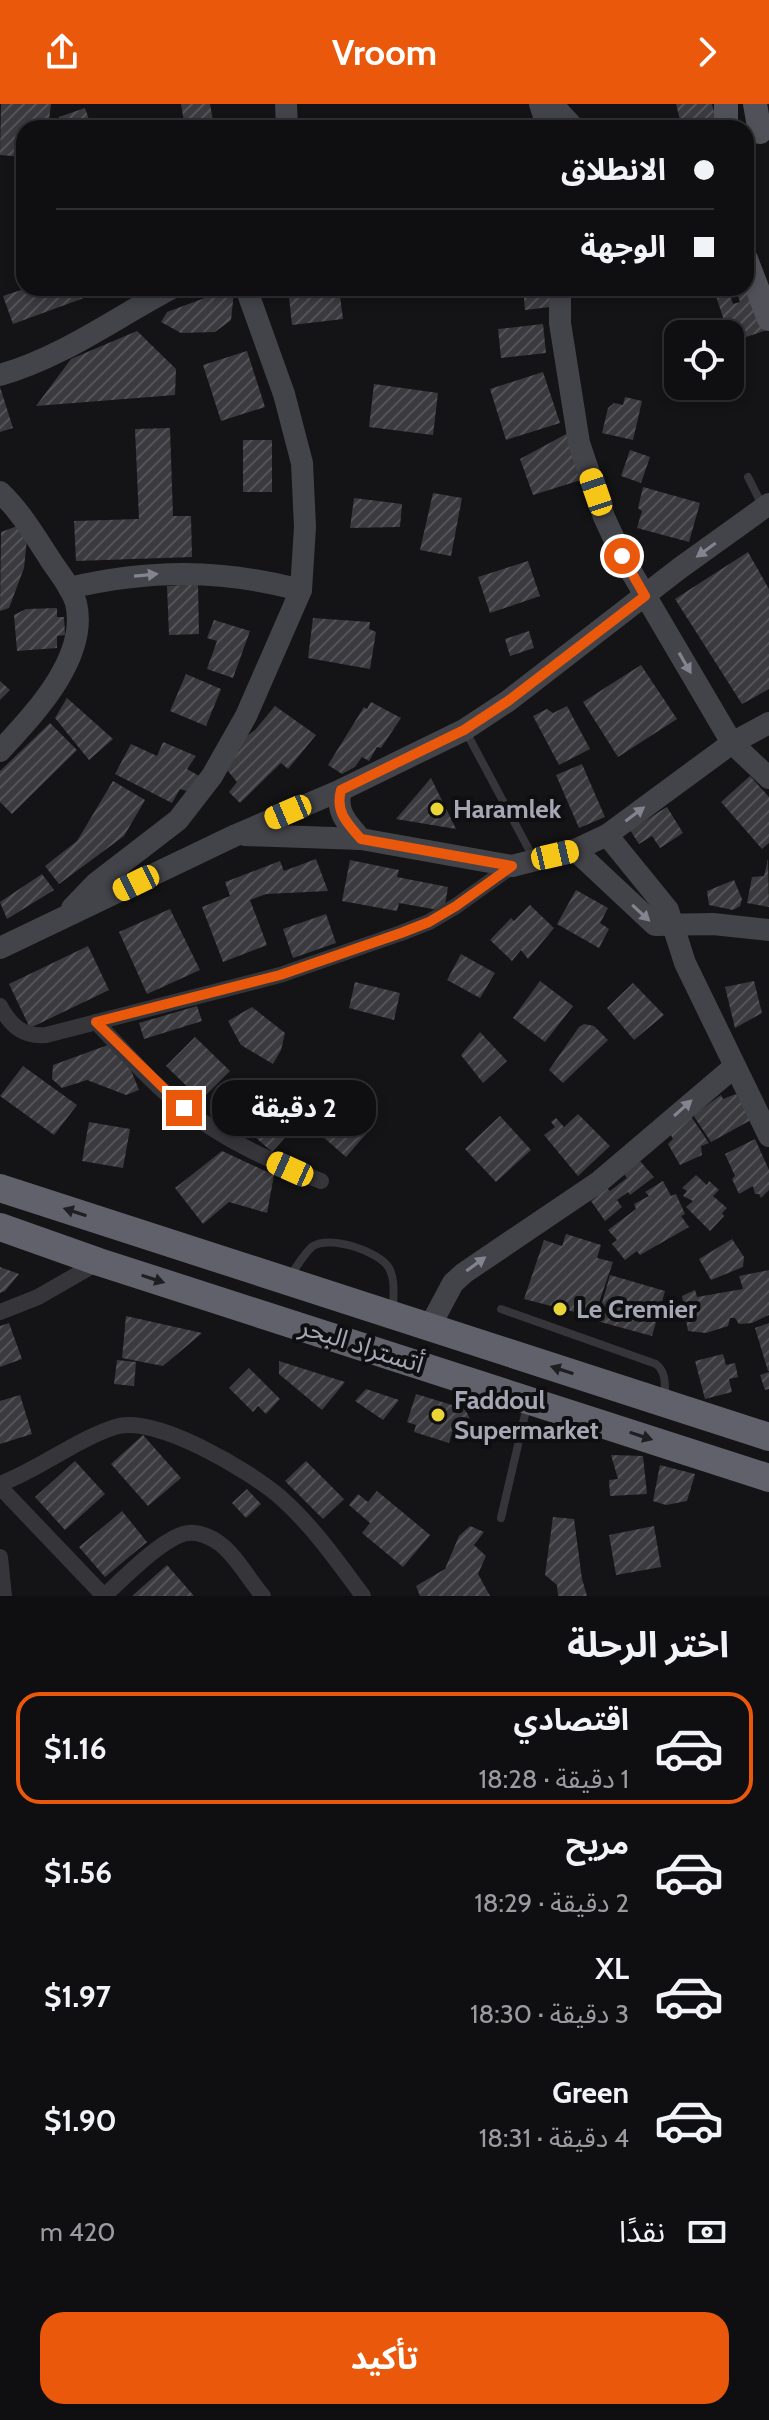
<!DOCTYPE html>
<html lang="ar">
<meta charset="utf-8">
<style>
:root{--surface:#0f0e10;--page:#181719;--text:#f1f3f6;--muted:#9b9c9f;--line:#2f2e30;--accent:#ea580c}
body{margin:0;font-family:Cabin,"Noto Sans Arabic",sans-serif;background:var(--page);color:var(--text);direction:rtl;height:100vh;display:flex;flex-direction:column;font-size:30px;white-space:nowrap}
*{box-sizing:border-box;margin:0}
p{font-size:26px;color:var(--muted)}
.icon{flex:none;width:44px;height:44px;fill:none;stroke:currentColor;stroke-width:2;stroke-linecap:round;stroke-linejoin:round}
.map{position:relative;height:1492px;overflow:hidden;direction:ltr}
.sheet{display:flex;flex-direction:column;background:var(--surface);flex:1}
.sheet>*{flex:none}
.guide{position:absolute;left:16px;top:16px;width:738px;height:176px;border-radius:24px;box-shadow:0 4px 12px #0003,0 0 0 2px var(--line);direction:rtl;display:grid;align-content:center;height:176px;padding:0 40px;background:var(--surface)}
.controls{position:absolute;left:664px;top:216px;display:grid;gap:16px}
.controls a{display:grid;place-items:center;width:80px;height:80px;border-radius:16px;background:var(--surface);box-shadow:0 4px 12px #0003,0 0 0 2px var(--line);font-size:40px}
.end{position:absolute;width:36px;height:36px;margin:-18px;border:10px solid #ea580c;background:#fff;box-shadow:0 0 0 4px #fff}
.from{border-radius:50%}
.bubble{position:absolute;height:56px;border-radius:24px;background:var(--surface);box-shadow:0 4px 12px #0003,0 0 0 2px var(--line);font-size:26px;font-weight:700;line-height:56px;text-align:center;direction:rtl}
.car{position:absolute;width:24px;height:48px;margin:-24px -12px;border-radius:10px;box-shadow:0 0 6px 2px #0007;background:linear-gradient(#f5c518 24%,#345 0 40%,#f5c518 0 76%,#345 0 86%,#f5c518 0)}
.guide b{display:flex;align-items:center;gap:28px;height:76px;font-size:30px}
.guide b+b{border-top:2px solid var(--line)}
.guide i{width:20px;height:20px;background:var(--text)}
ul{padding:0;list-style:none}
li{display:flex;align-items:center;gap:24px;height:112px;margin:0 16px 12px;padding:0 24px;border:4px solid transparent;border-radius:24px}
li div{flex:1}
li b{display:block;font-size:30px}
li em{font-style:normal;font-weight:700}
li.active{border-color:var(--accent)}
li>.icon{width:72px;height:72px;stroke-width:1.5}
h2{padding:0 40px;font-size:36px;line-height:96px}
.pay{display:flex;align-items:center;gap:20px;height:88px;padding:0 40px;font-size:30px}
.pay p{margin-inline-start:auto}
.cta{display:flex;gap:16px;margin-top:auto;padding:16px 40px}
.cta a{flex:1;height:92px;border-radius:24px;background:var(--accent);color:#fff;font-size:32px;font-weight:700;line-height:92px;text-align:center}
header{display:flex;justify-content:space-between;align-items:center;height:104px;padding:0 40px;background:var(--accent);color:#fff;font-size:36px;font-weight:700}
.map>svg:first-child{display:block}
.building{fill:url(#building-hatch)}
.lines{fill:none;stroke-linecap:round;stroke-linejoin:round}
.lane{stroke:#35353a;stroke-width:8}
.street{stroke:#35353a;stroke-width:16}
.secondary{stroke:#43434a;stroke-width:22}
.primary{stroke:#515159;stroke-width:24}
.highway{stroke:#61616b;stroke-width:28}
.oneway{fill:#838490}
.oneway2{fill:#1f1f22}
.route{stroke:#ea580c;stroke-width:10}
.poi-dot{fill:#ead436;stroke:#0f0e10;stroke-width:3}
.labels{text-anchor:middle;stroke-width:8;stroke-linejoin:round;paint-order:stroke}
.poi-label{font-size:26px;font-weight:bold;fill:#a5a7b5;stroke:#0f0e10;text-anchor:start}
.street-label{font-size:26px;fill:#a5a7b5;stroke:#0f0e10}
</style>
<header><svg class="icon" aria-label="forward" viewBox="0 0 24 24"><path d="M9 5l7 7-7 7"/></svg>Vroom<svg class="icon" aria-label="share" viewBox="0 0 24 24"><path d="M12 15V3M7 8l5-5 5 5M5 13v7h14v-7"/></svg></header>
<div class="map">
<svg width="769" height="1492" viewBox="0 0 769 1492">
<defs>
<pattern id="building-hatch" width="6" height="6" patternUnits="userSpaceOnUse" patternTransform="scale(2)"><rect width="6" height="6" fill="#3b3b3f"/><path d="M-1 1l2-2M0 6l6-6M5 7l2-2" fill="none" stroke="#545458"/></pattern>
</defs>
<rect width="100%" height="100%" fill="#141315"/>
<g class="building">
<path d="M1,0H51L48,24H24V53L0,51Z"/>
<path d="M181,0H210L214,22L185,24Z"/>
<path d="M676,0H712L717,20L707,24H682Z"/>
<path d="M85,4L92,24H63L59,13Z"/>
<path d="M475,15L497,18V24H474Z"/>
<path d="M27,184H111L13,220L3,192Z"/>
<path d="M288,184H339L343,215L292,221Z"/>
<path d="M523,184H548L550,203L525,206Z"/>
<path d="M721,184H728L733,200L740,198L735,184H746L767,226L731,238L714,186Z"/>
<path d="M229,185L234,188L231,216L215,228L181,229L161,218L167,208Z"/>
<path d="M543,220L546,249L501,254L498,225Z"/>
<path d="M137,227L176,265L175,291L36,302L71,255Z"/>
<path d="M247,247L265,303L221,317L203,261Z"/>
<path d="M543,268L560,319L506,336L490,285Z"/>
<path d="M374,280L438,289L433,331L369,323Z"/>
<path d="M0,283L13,324L0,328Z"/>
<path d="M625,293L642,297L633,336L602,329L608,304L614,299L623,301Z"/>
<path d="M170,324L173,412H191L192,453L76,457L74,417L139,415L135,325Z"/>
<path d="M568,329L581,376L533,391L520,355Z"/>
<rect x="243" y="336" width="29" height="52"/>
<path d="M630,346L650,353L641,379L621,372Z"/>
<path d="M643,383L700,399L689,438L637,424L642,407L638,404Z"/>
<path d="M433,389L462,394L451,452L420,446Z"/>
<path d="M354,394L402,400L400,423L350,424Z"/>
<path d="M20,421L27,435L24,464L9,504L0,507L1,428Z"/>
<path d="M748,448L769,485V585L742,600L675,495Z"/>
<path d="M528,457L540,492L490,509L478,473Z"/>
<path d="M198,480L199,530L169,531L167,482Z"/>
<path d="M57,504V513H64L65,531L57,532V544L17,547L14,511L26,505Z"/>
<path d="M313,514L370,518L369,525L376,528L370,565L308,554Z"/>
<path d="M214,516L250,527L233,574L207,565L217,537L207,534Z"/>
<path d="M529,527L534,544L510,552L505,535Z"/>
<path d="M641,561L677,615L618,653L583,598Z"/>
<path d="M186,570L221,585L206,622L170,607Z"/>
<path d="M0,577L10,586L0,596Z"/>
<path d="M67,594L113,635L89,656L55,614Z"/>
<path d="M371,598L401,614L381,644L377,643L369,657L362,653L355,663L342,670L328,661L364,603L367,605Z"/>
<path d="M275,602L316,631L288,665L281,659L240,699L229,688L237,678L227,666L240,645V637L255,626Z"/>
<path d="M567,602L590,645L559,661L533,612L547,605L553,609Z"/>
<path d="M50,619L77,646L12,710L0,698V667Z"/>
<path d="M163,638L196,652L187,665L199,672L190,688L180,685L172,699L115,670L131,640L157,652Z"/>
<path d="M582,660L605,713L579,724L556,671Z"/>
<path d="M750,672L769,693V739L762,745L721,698Z"/>
<path d="M431,674L456,725L396,715Z"/>
<path d="M113,677L145,696L124,732L59,780L45,762L77,737Z"/>
<path d="M667,703L683,729L660,744L652,732L639,740L630,726Z"/>
<path d="M316,755L328,787L266,790L250,796L267,841L223,858L202,803L230,792L225,778L280,757L284,767Z"/>
<path d="M768,755L769,803L747,799L752,773L764,772Z"/>
<path d="M350,756L399,766L397,773L448,783L444,807L399,799L397,807L342,797Z"/>
<path d="M42,770L54,786L7,815L0,798Z"/>
<path d="M734,776L742,795L740,802L733,806L709,801L707,787Z"/>
<path d="M576,786L608,804L600,819L609,825L599,844L557,820Z"/>
<path d="M530,801L554,824L528,855L521,846L512,857L490,836L511,814L514,817Z"/>
<path d="M170,805L200,866L147,890L119,828Z"/>
<path d="M326,810L336,839L293,854L283,825Z"/>
<path d="M88,842L109,886L30,924L9,880Z"/>
<path d="M461,850L495,869L480,894L447,876Z"/>
<path d="M540,877L573,902L545,938L513,914Z"/>
<path d="M754,877L762,909L735,924L725,883Z"/>
<path d="M355,878L400,889L394,916L349,904Z"/>
<path d="M633,879L664,911L634,936L607,904Z"/>
<path d="M197,902L202,917L144,935L139,919Z"/>
<path d="M252,903L285,929L281,946L273,960L241,941L228,917Z"/>
<path d="M584,920L594,922L608,936L563,979L549,966L579,923Z"/>
<path d="M480,928L507,957L483,979L461,951Z"/>
<path d="M195,933L230,967L201,996L166,962Z"/>
<path d="M108,941L126,954L139,986L126,991L87,976L62,984L52,975L53,961Z"/>
<path d="M23,962L77,1001L54,1031L0,992Z"/>
<path d="M325,980L373,1022L346,1053L298,1011Z"/>
<path d="M248,989L291,1027L272,1048L229,1010Z"/>
<path d="M736,990L751,1016L711,1038L693,1011L721,991L723,995Z"/>
<path d="M578,1010L610,1042L578,1072L544,1031L555,1023L551,1018L556,1014L564,1023Z"/>
<path d="M690,1011L709,1039L701,1042L702,1051L680,1061L668,1040L673,1035L668,1025Z"/>
<path d="M500,1012L531,1046L496,1078L465,1045Z"/>
<path d="M89,1018L130,1025L123,1064L82,1057Z"/>
<path d="M755,1035L769,1066V1086L761,1094L759,1090H755L753,1082L739,1090L732,1075L735,1072L725,1050Z"/>
<path d="M222,1047L274,1071L267,1109L229,1098L203,1120L175,1084Z"/>
<path d="M640,1057L654,1073L630,1091L628,1088L617,1096L622,1103L605,1117L591,1097L607,1084L610,1087L627,1074L624,1070Z"/>
<path d="M696,1071L707,1081L709,1077L719,1086L713,1092L727,1104L722,1109L724,1112L710,1127L686,1103L693,1097L683,1092L687,1087L682,1084Z"/>
<path d="M663,1077L671,1092L676,1090L685,1110L681,1112L689,1123L640,1151L637,1147L625,1156L612,1140L617,1136L608,1126L636,1105L634,1100L649,1092L645,1088Z"/>
<path d="M566,1130L601,1141L597,1154L613,1158L594,1213L524,1195L544,1136L562,1142Z"/>
<path d="M732,1135L744,1153L743,1163L711,1176L699,1155Z"/>
<path d="M0,1163L19,1170L5,1187L0,1189Z"/>
<path d="M769,1166V1211L752,1219L739,1220L735,1214H730L728,1222L706,1229L688,1227L682,1192L695,1186L697,1193L743,1185L739,1172Z"/>
<path d="M610,1171L665,1187L652,1232L597,1217Z"/>
<path d="M126,1212L202,1229L163,1262L122,1254Z"/>
<path d="M9,1219L22,1255L0,1263V1222Z"/>
<path d="M769,1219V1267H768L755,1224Z"/>
<path d="M723,1250L726,1261L735,1259L738,1273L729,1275L732,1288L705,1295L695,1257Z"/>
<path d="M117,1256L136,1258L134,1282L114,1280Z"/>
<path d="M279,1257L345,1278L322,1306L279,1270Z"/>
<path d="M249,1264L280,1295L266,1310L258,1302L253,1308L229,1284Z"/>
<path d="M769,1268V1285L765,1286L760,1271Z"/>
<path d="M366,1285L399,1296L383,1316L355,1297Z"/>
<path d="M416,1290L465,1305L471,1317L464,1337L451,1332L449,1339L414,1328L416,1321L407,1318Z"/>
<path d="M20,1291L32,1330L0,1340V1297Z"/>
<path d="M143,1331L181,1374L148,1402L111,1360Z"/>
<path d="M611,1351L643,1352L647,1390L610,1392L609,1376L618,1375Z"/>
<path d="M75,1357L105,1390L65,1426L35,1393Z"/>
<path d="M306,1357L344,1395L323,1415L285,1377Z"/>
<path d="M660,1361L695,1370L687,1397L666,1401L653,1397Z"/>
<path d="M247,1385L261,1400L246,1414L232,1399Z"/>
<path d="M377,1387L430,1431L403,1463L362,1429L370,1419L349,1401L358,1390L368,1398Z"/>
<path d="M122,1407L147,1438L105,1473L79,1443Z"/>
<path d="M553,1413L574,1415L582,1475L587,1492H558L557,1481L545,1471Z"/>
<path d="M470,1422L484,1428L474,1441L486,1452L478,1470L490,1492H420L416,1482L445,1465L459,1432Z"/>
<path d="M654,1422L661,1463L616,1471L609,1431Z"/>
<path d="M167,1461L194,1492H132Z"/>
</g>
<g class="lines">
<g class="lane">
<path d="M748,373L762,401"/>
<path d="M465,626L534,755"/>
<path d="M290,1172C296,1164 305,1148 313,1142C330,1131 379,1147 389,1164C396,1177 393,1193 393,1207"/>
<path d="M501,1205L656,1260C666,1268 665,1280 665,1292"/>
<path d="M501,1414L527,1302"/>
</g>
<g class="street">
<path d="M0,902C11,922 23,933 46,931L280,871L401,829L429,818L456,802L512,762"/>
<path d="M96,918C124,947 152,980 185,1005C226,1037 272,1058 321,1077"/>
<path d="M0,1208L38,1193L99,1158"/>
<path d="M0,1380C40,1365 75,1336 115,1323C155,1310 250,1367 280,1393C312,1421 338,1458 363,1492"/>
<path d="M0,1383L104,1492"/>
<path d="M0,1453L4,1492"/>
<path d="M104,1492C122,1476 166,1430 189,1429C199,1428 211,1433 219,1439C236,1451 249,1476 263,1492"/>
</g>
<g class="secondary">
<path d="M286,0L287,24"/>
<path d="M540,0L548,24"/>
<path d="M552,0L574,24"/>
<path d="M560,184V219L579,339L604,413L622,452L732,639L769,674"/>
<path d="M0,271C63,253 115,214 172,184"/>
<path d="M0,388C20,407 33,429 48,452C57,467 71,482 76,499C89,554 33,611 0,647"/>
<path d="M69,484C151,465 220,465 301,486"/>
<path d="M341,686C335,708 347,719 361,735"/>
<path d="M245,731L361,735L512,762L575,746L607,731L732,639L769,619"/>
<path d="M607,731L668,806L685,859L769,1032"/>
<path d="M575,746L655,821L713,820L769,826"/>
<path d="M72,804L95,780L178,716L212,672L246,612L301,486L305,423L302,359L284,290L246,184"/>
<path d="M0,844L236,731L341,686L464,626L508,597L680,464L769,400"/>
<path d="M430,1222L453,1179L464,1169L600,1077L734,963"/>
</g>
<g class="primary">
<path d="M726,0V24"/>
<path d="M755,0L760,28"/>
<path d="M746,155L769,215"/>
</g>
<g class="highway">
<path d="M0,1084L769,1333"/>
<path d="M0,1123L99,1158L769,1374"/>
</g>
</g>
<defs><path id="oneway-solid" d="M-6-.8H1V-3.2L6.5 0L1 3.2V.8H-6Z" transform="scale(2)"/></defs>
<g class="oneway">
<use href="#oneway-solid" transform="translate(706 446) rotate(144)"/>
<use href="#oneway-solid" transform="translate(146 471) rotate(-5)"/>
<use href="#oneway-solid" transform="translate(685 559) rotate(60)"/>
<use href="#oneway-solid" transform="translate(635 710) rotate(-37)"/>
<use href="#oneway-solid" transform="translate(641 809) rotate(43)"/>
<use href="#oneway-solid" transform="translate(683 1004) rotate(-42)"/>
<use href="#oneway-solid" transform="translate(476 1160) rotate(-36)"/>
</g>
<g class="oneway2">
<use href="#oneway-solid" transform="translate(75 1108) rotate(-162)"/>
<use href="#oneway-solid" transform="translate(153 1175) rotate(18)"/>
<use href="#oneway-solid" transform="translate(562 1266) rotate(-162)"/>
<use href="#oneway-solid" transform="translate(641 1332) rotate(18)"/>
</g>
<g class="lines">
<path class="route" d="M184,1004L96,918L280,871L401,829L429,818L456,802L512,762L361,735C347,719 335,708 341,686L464,626L508,597L645,492L622,452"/>
</g>
<g class="poi-dot">
<circle cx="437" cy="705" r="8"/>
<circle cx="560" cy="1205" r="8"/>
<circle cx="438" cy="1311" r="8"/>
</g>
<g class="labels">
<g class="poi-label">
<text x="453" y="714">Haramlek</text>
<text x="576" y="1214">Le Cremier</text>
<text x="454" y="1305">Faddoul<tspan x="454" dy="30">Supermarket</tspan></text>
</g>
<g class="street-label">
<text transform="translate(362 1241) rotate(18)" y="9">أتستراد البحر</text>
</g>
</g>
</svg>
<div class="controls">
<a><svg class="icon" aria-label="locate" viewBox="0 0 24 24"><circle cx="12" cy="12" r="6"/><path d="M12 2v4M12 18v4M2 12h4M18 12h4"/></svg></a>
</div>
<i class="end from" style="left:622px;top:452px"></i>
<i class="end" style="left:184px;top:1004px"></i>
<div class="bubble" style="left:212px;top:976px;width:164px">2 دقيقة</div>
<i class="car" style="left:596px;top:388px;rotate:341deg"></i>
<i class="car" style="left:288px;top:708px;rotate:247deg"></i>
<i class="car" style="left:555px;top:751px;rotate:77deg"></i>
<i class="car" style="left:136px;top:779px;rotate:244deg"></i>
<i class="car" style="left:290px;top:1065px;rotate:294deg"></i>
<div class="guide">
<b><i class="from"></i>الانطلاق</b>
<b><i></i>الوجهة</b>
</div>
</div>
<section class="sheet">
<h2>اختر الرحلة</h2>
<ul>
<li class="active"><svg class="icon" aria-label="car" viewBox="0 0 24 24"><path d="M5 17H2v-5l4-1 3-4h7l3 4 3 1v5h-3M9 17h6M6 11h13"/><circle cx="7" cy="17" r="2"/><circle cx="17" cy="17" r="2"/></svg><div><b>اقتصادي</b><p>1 دقيقة · 18:28</p></div><em>$1.16</em></li>
<li><svg class="icon" aria-label="car" viewBox="0 0 24 24"><path d="M5 17H2v-5l4-1 3-4h7l3 4 3 1v5h-3M9 17h6M6 11h13"/><circle cx="7" cy="17" r="2"/><circle cx="17" cy="17" r="2"/></svg><div><b>مريح</b><p>2 دقيقة · 18:29</p></div><em>$1.56</em></li>
<li><svg class="icon" aria-label="car" viewBox="0 0 24 24"><path d="M5 17H2v-5l4-1 3-4h7l3 4 3 1v5h-3M9 17h6M6 11h13"/><circle cx="7" cy="17" r="2"/><circle cx="17" cy="17" r="2"/></svg><div><b>XL</b><p>3 دقيقة · 18:30</p></div><em>$1.97</em></li>
<li><svg class="icon" aria-label="car" viewBox="0 0 24 24"><path d="M5 17H2v-5l4-1 3-4h7l3 4 3 1v5h-3M9 17h6M6 11h13"/><circle cx="7" cy="17" r="2"/><circle cx="17" cy="17" r="2"/></svg><div><b>Green</b><p>4 دقيقة · 18:31</p></div><em>$1.90</em></li>
</ul>
<div class="pay"><svg class="icon" aria-label="cash" viewBox="0 0 24 24"><path d="M3 7h18v10H3z"/><circle cx="12" cy="12" r="2"/></svg>نقدًا<p>420 m</p></div>
<div class="cta"><a>تأكيد</a></div>
</section>
